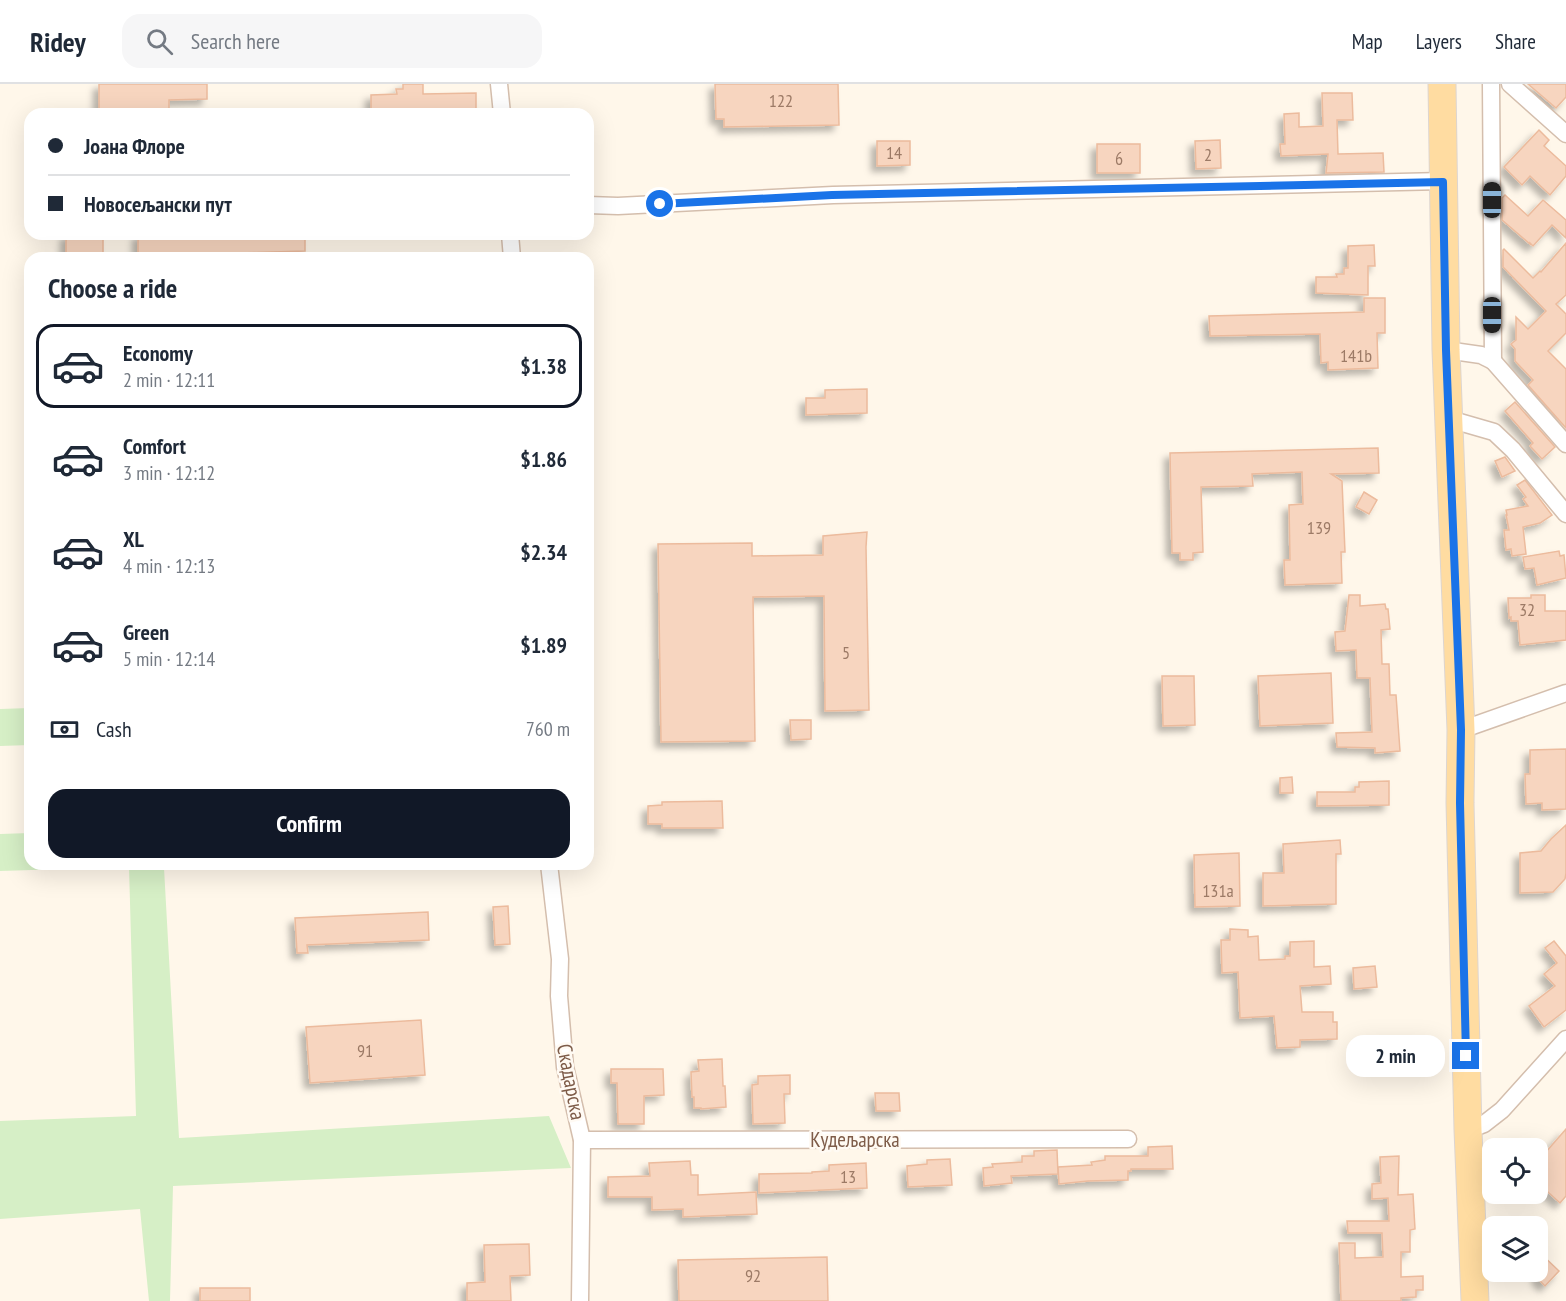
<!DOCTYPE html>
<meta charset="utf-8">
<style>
:root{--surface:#fff;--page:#f6f6f7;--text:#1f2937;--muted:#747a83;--line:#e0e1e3;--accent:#111827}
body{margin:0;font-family:"PT Sans Narrow",sans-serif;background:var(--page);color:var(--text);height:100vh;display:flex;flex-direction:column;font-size:22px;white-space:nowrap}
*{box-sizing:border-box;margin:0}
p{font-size:20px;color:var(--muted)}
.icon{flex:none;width:33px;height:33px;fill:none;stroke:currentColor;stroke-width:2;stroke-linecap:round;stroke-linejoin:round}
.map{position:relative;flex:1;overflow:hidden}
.sheet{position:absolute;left:24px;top:168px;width:570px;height:618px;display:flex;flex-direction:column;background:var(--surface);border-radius:18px;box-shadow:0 6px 24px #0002}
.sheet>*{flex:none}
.hud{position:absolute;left:24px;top:24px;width:570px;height:132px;border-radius:18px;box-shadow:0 6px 24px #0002;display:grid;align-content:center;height:132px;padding:0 24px;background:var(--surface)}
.controls{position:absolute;left:1482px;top:1054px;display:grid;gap:12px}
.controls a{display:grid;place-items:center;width:66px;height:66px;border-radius:12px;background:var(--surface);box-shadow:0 6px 24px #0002;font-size:30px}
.end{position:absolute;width:27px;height:27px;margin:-14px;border:8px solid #1a73e8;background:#fff;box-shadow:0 0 0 3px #fff}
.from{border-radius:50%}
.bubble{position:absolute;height:42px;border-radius:18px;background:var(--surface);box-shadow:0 6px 24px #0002;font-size:20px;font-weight:700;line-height:42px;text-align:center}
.car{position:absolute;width:18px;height:36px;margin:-18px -9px;border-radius:8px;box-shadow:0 0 4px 2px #0007;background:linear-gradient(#222 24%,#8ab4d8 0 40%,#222 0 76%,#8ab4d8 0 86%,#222 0)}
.hud b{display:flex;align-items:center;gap:21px;height:57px;font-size:22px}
.hud b+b{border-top:2px solid var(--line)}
.hud i{width:15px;height:15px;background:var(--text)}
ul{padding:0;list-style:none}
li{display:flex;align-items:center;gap:18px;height:84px;margin:0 12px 9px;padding:0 12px;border:3px solid transparent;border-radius:18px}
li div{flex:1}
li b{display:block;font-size:22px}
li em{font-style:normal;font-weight:700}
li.selected{border-color:var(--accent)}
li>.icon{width:54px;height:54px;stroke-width:1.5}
h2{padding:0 24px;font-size:27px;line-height:72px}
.pay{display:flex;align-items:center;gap:15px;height:66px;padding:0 24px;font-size:22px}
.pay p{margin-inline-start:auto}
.primary-button{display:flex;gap:12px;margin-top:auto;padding:12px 24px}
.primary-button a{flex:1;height:69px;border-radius:18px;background:var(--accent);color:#fff;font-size:24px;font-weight:700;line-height:69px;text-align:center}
header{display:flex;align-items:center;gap:36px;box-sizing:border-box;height:84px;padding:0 30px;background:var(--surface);border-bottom:2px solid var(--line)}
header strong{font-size:28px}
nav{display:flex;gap:33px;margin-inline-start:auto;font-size:21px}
.search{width:420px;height:54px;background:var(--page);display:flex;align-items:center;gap:15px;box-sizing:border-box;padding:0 21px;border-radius:18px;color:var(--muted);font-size:22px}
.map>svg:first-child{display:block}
.green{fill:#d6efc6}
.building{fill:#f7d5bf;stroke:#ecbb9d;stroke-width:1.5;filter:url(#shadow)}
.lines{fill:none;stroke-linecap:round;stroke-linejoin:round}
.street-casing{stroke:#d4bead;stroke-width:19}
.primary-casing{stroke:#ddd5d0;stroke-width:29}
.street{stroke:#fff;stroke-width:16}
.primary{stroke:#ffdca1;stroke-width:27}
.route{stroke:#1a73e8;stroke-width:8}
.labels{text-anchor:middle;stroke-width:5;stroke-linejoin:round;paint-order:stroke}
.number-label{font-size:18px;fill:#9c7a66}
.street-label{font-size:21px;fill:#7e5c49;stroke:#fffaf3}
</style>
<header>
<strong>Ridey</strong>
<div class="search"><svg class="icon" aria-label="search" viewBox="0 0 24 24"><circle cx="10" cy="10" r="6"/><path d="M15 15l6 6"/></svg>Search here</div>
<nav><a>Map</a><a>Layers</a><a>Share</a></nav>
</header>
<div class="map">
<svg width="1566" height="1217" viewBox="0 0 1566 1217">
<defs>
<filter id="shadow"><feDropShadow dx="-5.5" dy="5.5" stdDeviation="3" flood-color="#0004"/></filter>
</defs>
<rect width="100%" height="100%" fill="#fff7ea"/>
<g class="green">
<path d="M30,624V661L0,662V625Z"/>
<path d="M30,749V780H220L164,784L179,1054L549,1032L571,1084L173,1102L170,1217H149L140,1125L0,1135V1037L136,1032L129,783L0,787V750Z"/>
</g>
<g class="building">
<path d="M99,0H207V15L169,16V27L99,29Z"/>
<path d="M403,0H423V10L476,9V30H371V11L397,10L396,5H403Z"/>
<path d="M715,0H838L839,41L724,43V35H716Z"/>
<path d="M1528,0H1566V13L1556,24Z"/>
<path d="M1322,9H1352L1353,36H1337L1338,70L1383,69L1384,88L1326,89L1328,70L1281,72L1280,60H1285L1284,30L1299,29V43L1323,42Z"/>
<path d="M1539,46L1549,56L1544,62L1566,82V92L1550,111L1530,92L1522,101L1504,83Z"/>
<path d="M1220,56L1221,84L1196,85L1195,57Z"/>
<path d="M877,57H910V81L877,82Z"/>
<rect x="1097" y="60" width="43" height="29"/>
<path d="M1505,111L1528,132L1543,116L1566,136V154L1552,141L1533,162L1530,159V160L1502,136V114Z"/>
<rect x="66" y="150" width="37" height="24"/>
<path d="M138,150H305V167L138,172Z"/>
<path d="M1566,159V211L1556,220L1566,230V249L1548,267L1566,285V344L1528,301L1533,296L1515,277V265L1511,260L1516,256V233L1528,245L1546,227L1503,183V166L1504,165L1533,194L1540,187L1541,188Z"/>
<path d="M1374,161L1375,182H1368V211L1316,209V193H1337L1336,190H1344V184H1348V162Z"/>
<path d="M1364,214H1385V249H1377L1378,284L1328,286V278L1321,279L1320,250L1210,252L1209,232L1364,228Z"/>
<path d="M867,305V329L806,331V314H825V306Z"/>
<path d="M1515,318L1555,363L1542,375L1530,362L1533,359L1505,327Z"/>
<path d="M1378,364L1379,389L1331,390L1342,397L1345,468H1341L1342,499L1285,501L1284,476H1290L1289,421L1303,420L1302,388L1252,390L1253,402L1201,403L1203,468L1193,469V476H1180V469H1172L1170,369Z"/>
<path d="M1505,373L1515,387L1502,393L1495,377Z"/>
<path d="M1525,396L1552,431L1540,439L1523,443L1526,470L1512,472L1511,465L1506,466L1504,446H1509L1506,431H1507L1506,426L1528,422L1523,415L1526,413L1517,401Z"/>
<path d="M1364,408L1377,416L1369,430L1356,423Z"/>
<path d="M867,448L866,463L869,626L825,627L824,512L753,513L755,657L661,658L658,460L752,459V472L823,471V452Z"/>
<path d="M1559,467L1560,472L1564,471L1566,494L1537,501L1534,484L1525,485L1523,473Z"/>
<path d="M1349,511H1360V522L1385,520L1386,525H1388L1390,545L1381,546L1382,580H1389L1390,611H1396L1400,667L1375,669V664L1337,663L1336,649L1372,648L1370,594H1357L1356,566L1336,567L1335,548L1345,547Z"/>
<path d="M1531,511H1545V527H1566V556L1520,561L1518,537H1511V533L1509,534L1508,514H1531Z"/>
<path d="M1331,589L1333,639L1260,642L1258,592Z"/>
<path d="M1162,592H1194L1195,641L1163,642Z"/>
<path d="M790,636H811V655L791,656Z"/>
<path d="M1566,665V725L1542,726V719L1526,720L1525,690H1530V666Z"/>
<path d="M1292,693L1293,709H1280V694Z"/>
<path d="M1389,697V721L1317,722V708H1355V703H1359V698Z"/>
<path d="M722,717L723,744H662V740H648V722L662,721V718Z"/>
<path d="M1566,741V789L1565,795L1553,808L1520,809V769L1541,767L1551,755Z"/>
<path d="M1340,756L1341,770H1336V820L1263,822V789H1284L1283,760Z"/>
<path d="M1239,769L1240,822L1195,823L1194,771Z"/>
<path d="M508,822L510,860L495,861L493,823Z"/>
<path d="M428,828L429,856L307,861L308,869H297L295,834Z"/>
<path d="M1230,845L1248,846V853L1258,852L1259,876L1285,875V872H1290V858L1314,857V883L1330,882L1331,900L1300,902L1302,928H1333V938H1337V955L1300,956V963L1277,964L1274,932L1240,934L1238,888L1222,889L1221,856H1230Z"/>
<path d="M1554,857L1566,872V926L1544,943L1529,922L1555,902L1544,890L1557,879L1545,864Z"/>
<path d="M1375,882L1377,903L1354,905L1353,884Z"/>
<path d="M421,936L425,991L310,999L306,943Z"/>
<path d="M722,975L723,1002H725L726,1023L701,1025V1024H694V1013H692L691,988L699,987L698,976Z"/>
<path d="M611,985H663L664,1011L644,1012V1040H618L617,999H611Z"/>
<path d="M790,991V1010H784L785,1039L753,1040L752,1001L758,1000V992Z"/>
<path d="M875,1009H899L900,1027H876Z"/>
<path d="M1566,1045V1112L1560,1119L1538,1099V1077Z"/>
<path d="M1172,1062L1173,1085H1131V1087H1128V1096L1088,1097L1059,1100L1058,1083L1092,1081L1091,1078L1105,1076V1072H1148V1063Z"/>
<path d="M1057,1066L1058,1090L1011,1092L1012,1099L984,1102L983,1084L993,1083L992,1080L1022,1078V1072H1034V1067Z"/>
<path d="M1399,1072L1398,1111L1413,1110L1415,1145L1410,1146V1168H1401V1193L1423,1192V1206H1416V1213L1401,1214V1217H1341L1339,1159H1355V1174L1383,1173L1382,1149H1348L1347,1137H1389L1388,1114L1372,1115V1100L1381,1099L1380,1073Z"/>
<path d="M950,1075L952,1101L908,1103L907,1082L927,1080V1076Z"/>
<path d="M690,1077L691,1091H698V1111L756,1108L757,1130L683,1133V1125L652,1126V1113H608V1093L650,1092L649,1079Z"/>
<path d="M866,1079L867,1104L759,1109V1090L812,1089V1088L829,1087V1081Z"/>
<path d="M529,1160L530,1191L510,1192L511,1217H467V1199L485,1198L484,1161Z"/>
<path d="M1538,1167L1559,1187L1545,1202L1538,1195Z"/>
<path d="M827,1173L828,1217H679L678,1176Z"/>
<rect x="200" y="1204" width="50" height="13"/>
</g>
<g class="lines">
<g class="street-casing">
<g id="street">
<path d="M499,0L502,30"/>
<path d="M1510,0L1566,50"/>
<path d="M588,121L618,122L833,111L1443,97"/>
<path d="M510,150L512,174"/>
<path d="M1446,266L1481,271L1493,277L1491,0"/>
<path d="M1493,277L1566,360"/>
<path d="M1449,335L1494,348L1513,366L1566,430"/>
<path d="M1461,646L1566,609"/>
<path d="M549,780L560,875L559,912L565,983L582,1056L580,1217"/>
<path d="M1468,1046L1484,1040L1502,1026L1566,955"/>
<path d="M582,1056L1128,1055"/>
</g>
</g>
<g class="primary-casing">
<path id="primary" d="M1442,0L1446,266L1461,646L1460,719L1468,1046L1475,1217"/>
</g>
<use href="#street" class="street"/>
<use href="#primary" class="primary"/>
</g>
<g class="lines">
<path class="route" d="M660,120L832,111L1443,98L1446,266L1461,646L1460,719L1466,972"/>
</g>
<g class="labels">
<g class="number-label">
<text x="781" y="23">122</text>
<text x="894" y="75">14</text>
<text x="1208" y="77">2</text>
<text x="1119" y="81">6</text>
<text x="1356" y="278">141b</text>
<text x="1319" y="450">139</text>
<text x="1527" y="532">32</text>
<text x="846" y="575">5</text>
<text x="1218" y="813">131a</text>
<text x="365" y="973">91</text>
<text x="848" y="1099">13</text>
<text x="753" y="1198">92</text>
</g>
<g class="street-label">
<text transform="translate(571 998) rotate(79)" y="7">Скадарска</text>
<text x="855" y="1063">Кудељарска</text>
</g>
</g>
</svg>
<div class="controls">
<a><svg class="icon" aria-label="locate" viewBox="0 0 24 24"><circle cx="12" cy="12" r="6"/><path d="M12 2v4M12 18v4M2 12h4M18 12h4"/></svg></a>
<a><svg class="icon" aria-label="layers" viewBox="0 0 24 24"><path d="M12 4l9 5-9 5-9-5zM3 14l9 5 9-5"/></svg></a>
</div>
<i class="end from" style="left:660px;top:120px"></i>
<i class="end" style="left:1466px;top:972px"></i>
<div class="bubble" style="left:1346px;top:951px;width:99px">2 min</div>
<i class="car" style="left:1492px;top:116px;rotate:0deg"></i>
<i class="car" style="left:1492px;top:231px;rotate:180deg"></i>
<div class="hud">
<b><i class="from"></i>Јоана Флоре</b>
<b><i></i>Новосељански пут</b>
</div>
<section class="sheet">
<h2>Choose a ride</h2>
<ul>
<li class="selected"><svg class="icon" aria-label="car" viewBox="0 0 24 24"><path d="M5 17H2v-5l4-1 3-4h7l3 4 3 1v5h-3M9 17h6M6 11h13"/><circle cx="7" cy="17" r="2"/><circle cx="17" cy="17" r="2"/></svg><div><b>Economy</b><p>2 min · 12:11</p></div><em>$1.38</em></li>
<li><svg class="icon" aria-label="car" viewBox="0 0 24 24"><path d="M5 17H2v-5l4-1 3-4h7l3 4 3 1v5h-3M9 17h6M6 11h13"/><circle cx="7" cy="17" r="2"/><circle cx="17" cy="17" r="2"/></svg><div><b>Comfort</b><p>3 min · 12:12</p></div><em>$1.86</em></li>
<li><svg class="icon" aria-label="car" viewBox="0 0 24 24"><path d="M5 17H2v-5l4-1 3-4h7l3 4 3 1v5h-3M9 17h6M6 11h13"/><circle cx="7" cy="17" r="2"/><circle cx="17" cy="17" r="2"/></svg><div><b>XL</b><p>4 min · 12:13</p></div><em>$2.34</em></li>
<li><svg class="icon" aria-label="car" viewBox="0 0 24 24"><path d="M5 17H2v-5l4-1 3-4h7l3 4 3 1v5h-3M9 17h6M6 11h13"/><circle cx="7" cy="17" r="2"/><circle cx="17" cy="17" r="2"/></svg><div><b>Green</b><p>5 min · 12:14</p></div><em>$1.89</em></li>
</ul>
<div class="pay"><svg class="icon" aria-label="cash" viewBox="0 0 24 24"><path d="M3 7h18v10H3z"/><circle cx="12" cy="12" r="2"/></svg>Cash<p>760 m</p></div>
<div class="primary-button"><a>Confirm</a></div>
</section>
</div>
